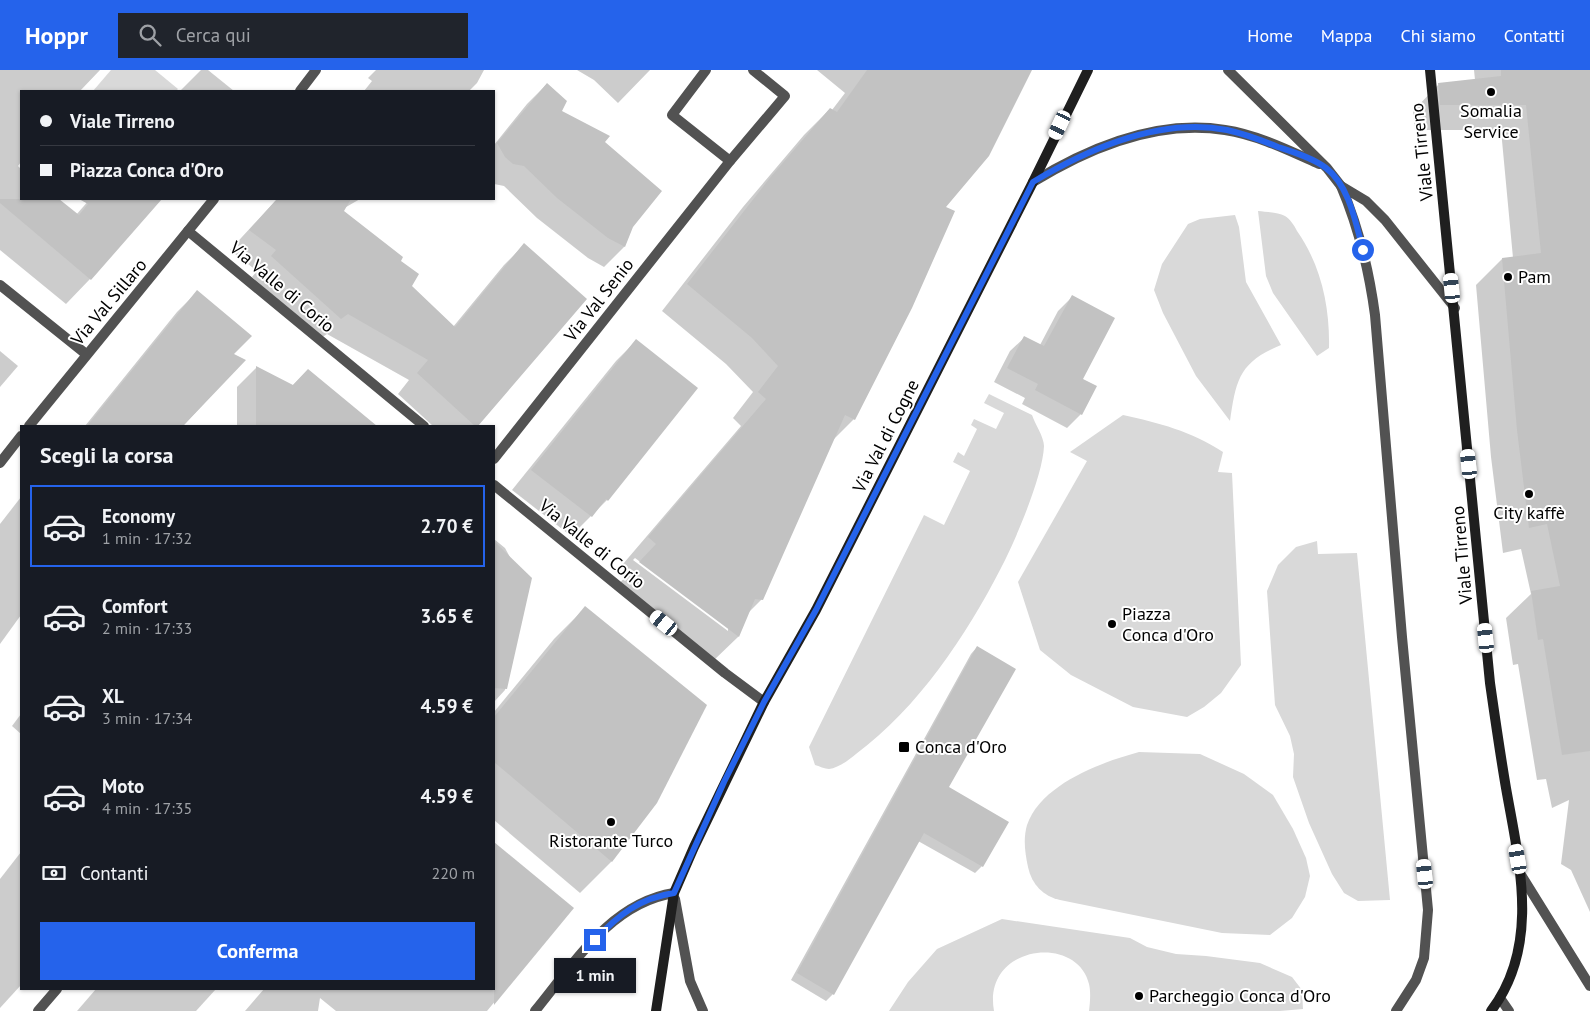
<!DOCTYPE html>
<html lang="it">
<meta charset="utf-8">
<style>
:root{--surface:#171b24;--page:#20242c;--text:#f1f3f6;--muted:#9ea1a6;--line:#363941;--accent:#2563eb}
body{margin:0;font-family:"PT Sans",sans-serif;background:var(--page);color:var(--text);height:100vh;display:flex;flex-direction:column;font-size:19px;white-space:nowrap}
*{box-sizing:border-box;margin:0}
p{font-size:16px;color:var(--muted)}
.icon{flex:none;width:28px;height:28px;fill:none;stroke:currentColor;stroke-width:2;stroke-linecap:round;stroke-linejoin:round}
.map{position:relative;flex:1;overflow:hidden}
.sheet{position:absolute;left:20px;top:355px;width:475px;height:565px;display:flex;flex-direction:column;background:var(--surface);border-radius:0px;box-shadow:0 1px 4px #0004}
.sheet>*{flex:none}
.banner{position:absolute;left:20px;top:20px;width:475px;height:110px;border-radius:0px;box-shadow:0 1px 4px #0004;display:grid;align-content:center;height:110px;padding:0 20px;background:var(--surface)}
.end{position:absolute;width:22px;height:22px;margin:-11px;border:6px solid #2563eb;background:#fff;box-shadow:0 0 0 2px #fff}
.from{border-radius:50%}
.bubble{position:absolute;height:35px;border-radius:0px;background:var(--surface);box-shadow:0 1px 4px #0004;font-size:16px;font-weight:600;line-height:35px;text-align:center}
.car{position:absolute;width:15px;height:30px;margin:-15px -8px;border-radius:6px;box-shadow:0 0 4px 1px #0007;background:linear-gradient(#fff 24%,#345 0 40%,#fff 0 76%,#345 0 86%,#fff 0)}
.banner b{display:flex;align-items:center;gap:18px;height:48px;font-size:19px}
.banner b+b{border-top:1px solid var(--line)}
.banner i{width:12px;height:12px;background:var(--text)}
ul{padding:0;list-style:none}
li{display:flex;align-items:center;gap:15px;height:82px;margin:0 10px 8px;padding:0 10px;border:2px solid transparent;border-radius:0px}
li div{flex:1}
li b{display:block;font-size:19px}
li em{font-style:normal;font-weight:600}
li.active{border-color:var(--accent)}
li>.icon{width:45px;height:45px;stroke-width:1.5}
h2{padding:0 20px;font-size:22px;line-height:60px}
.pay{display:flex;align-items:center;gap:12px;height:55px;padding:0 20px;font-size:19px}
.pay p{margin-inline-start:auto}
.primary-button{display:flex;gap:10px;margin-top:auto;padding:10px 20px}
.primary-button a{flex:1;height:58px;border-radius:0px;background:var(--accent);color:#fff;font-size:20px;font-weight:600;line-height:58px;text-align:center}
header{display:flex;align-items:center;gap:30px;box-sizing:border-box;height:70px;padding:0 25px;background:var(--accent);color:#fff}
header strong{font-size:24px}
nav{display:flex;gap:28px;margin-inline-start:auto;font-size:18px}
.search{width:350px;height:45px;background:var(--page);display:flex;align-items:center;gap:12px;box-sizing:border-box;padding:0 18px;border-radius:0px;color:var(--muted);font-size:19px}
.map>svg:first-child{display:block}
.green{fill:#d9d9d9}
.shadow{fill:#0003;fill-rule:evenodd}
.building{fill:#c2c2c2}
.lines{fill:none;stroke-linecap:round;stroke-linejoin:round}
.minor{stroke:#525252;stroke-width:10}
.tertiary{stroke:#525252;stroke-width:10}
.secondary{stroke:#1f1f1f;stroke-width:10}
.route{stroke:#2563eb;stroke-width:6}
.poi-dot{fill:#000;stroke:#fff;stroke-width:2}
.labels{text-anchor:middle;stroke-width:4;stroke-linejoin:round;paint-order:stroke}
.poi-label{font-size:18px;fill:#000;stroke:#fff;text-anchor:start}
.street-label{font-size:18px;fill:#000;stroke:#fff}
</style>
<header>
<strong>Hoppr</strong>
<div class="search"><svg class="icon" aria-label="search" viewBox="0 0 24 24"><circle cx="10" cy="10" r="6"/><path d="M15 15l6 6"/></svg>Cerca qui</div>
<nav><a>Home</a><a>Mappa</a><a>Chi siamo</a><a>Contatti</a></nav>
</header>
<div class="map">
<svg width="1590" height="941" viewBox="0 0 1590 941">
<rect width="100%" height="100%" fill="#fff"/>
<g class="green">
<path d="M111,0H155L178,19L176,21H93Z"/>
<path d="M1258,141C1266,142 1277,142 1285,146C1290,149 1294,155 1297,161C1321,195 1330,237 1329,278L1317,286L1273,223L1266,206Z"/>
<path d="M1235,145L1239,157L1246,212L1281,275C1239,292 1236,310 1230,351L1196,306L1163,243L1154,220L1162,194L1188,154L1200,149Z"/>
<path d="M989,324L1032,345C1035,354 1044,367 1044,376C1043,406 1015,471 1001,498C966,566 918,638 856,684C849,690 838,698 829,699C825,699 819,696 815,695L809,677L924,445L944,455L970,401L953,392L958,382L964,386L977,359L971,355L974,349L996,359L1004,343L984,333Z"/>
<path d="M1123,345C1159,353 1191,361 1223,382L1218,402L1232,403L1241,595L1221,623L1204,637L1187,647L1133,637L1071,605L1040,580L1018,512L1087,391L1070,382Z"/>
<path d="M1317,471L1318,484L1357,483L1390,830L1358,831L1344,823L1332,804L1309,753L1293,707L1294,684L1290,666L1275,635L1267,521L1278,495L1296,477Z"/>
<path d="M1139,682L1200,684L1244,704L1273,725L1293,759L1306,788L1310,806L1305,827L1292,848L1270,865L1222,863L1060,830C1043,826 1032,815 1028,797C1025,783 1023,769 1027,755C1041,714 1102,692 1139,682Z"/>
<path d="M1002,849L1130,868L1147,877L1176,884L1206,886L1260,893L1292,907L1302,920L1303,939L1280,941H1089C1090,933 1091,922 1089,914C1077,863 982,875 994,941H889L908,912L937,879Z"/>
</g>
<g class="shadow">
<path d="M0,0H100L80,21H21V92L18,96L21,99V129H57L76,145L90,129H159L90,209L66,234L0,180Z"/>
<path d="M201,0H208L234,21H180Z"/>
<path d="M376,0H484L477,13L469,21H364L372,11L368,8Z"/>
<path d="M577,0H650L618,33L594,10Z"/>
<path d="M817,0H1031L944,137L854,349L832,371L762,529L748,543L738,567L712,592L614,519L631,501L623,494L741,356L733,348L753,322L726,294L662,241L743,137L804,65L830,39L832,40L845,23ZM635,488L728,558V561L633,490Z"/>
<path d="M1474,0H1590V842L1571,800L1561,794L1569,730L1552,738L1546,709L1537,710L1518,594L1513,595L1506,548L1531,524L1521,479L1503,483L1491,387L1476,215L1502,189L1513,188L1501,60H1415L1413,41L1439,14L1475,10Z"/>
<path d="M547,14L560,41L603,72L632,156L624,177L604,197L588,188L537,148L504,116L494,114V75L527,34Z"/>
<path d="M277,129H360L341,140L400,192L410,216L453,257L504,195L524,175L586,229L477,356H433L398,324L409,310L327,264L321,268L252,207L257,201L230,180Z"/>
<path d="M197,222L232,284L244,290L183,356H85L177,242Z"/>
<path d="M1072,227L1081,309V344L1067,358L1022,334L1025,328L994,312L1010,281L1024,268L1040,275L1058,241Z"/>
<path d="M636,271L696,318L607,430L571,466L512,420L616,291Z"/>
<path d="M0,281L18,296L0,317Z"/>
<path d="M257,297L292,316L308,300L375,356H237V317Z"/>
<path d="M21,427V545L0,574V454Z"/>
<path d="M494,469L505,478L512,491L531,508L505,620L494,632Z"/>
<path d="M585,538L656,732L611,792L580,823L494,750V642L554,569Z"/>
<path d="M977,577L948,718L982,796L975,803L918,771L833,924L826,931L791,910L971,584Z"/>
<path d="M21,644V664L12,656Z"/>
<path d="M494,774L572,838L487,941H336L320,928L318,941H245L264,919H494Z"/>
<path d="M21,782V915L0,938V809Z"/>
<path d="M96,919H216L196,941H77Z"/>
</g>
<g class="building">
<path d="M867,0H1032L989,86L946,137L955,141L912,238L855,350L845,345L763,530L755,529L739,567L639,492L656,474L648,467L766,329L758,322L778,296L752,268L687,214L769,109L830,38L837,42Z"/>
<path d="M1501,0H1590V681L1562,685L1543,569L1538,570L1531,521L1560,516L1547,454L1529,458L1517,360L1502,188L1541,183L1526,35H1440L1438,13L1501,6Z"/>
<path d="M547,13L567,31L562,41L610,66L605,72L662,121L633,157L625,177L608,168L557,128L524,96L513,94L505,87L497,73Z"/>
<path d="M0,129H59L79,145L88,134L79,129H162L91,210L0,133Z"/>
<path d="M277,129H351L344,141L403,187L401,191L419,204L412,216L455,257L524,173L587,229L478,356H475L417,303L428,290L348,244L341,249L271,186L276,180L249,160Z"/>
<path d="M197,220L252,266L234,284L246,290L183,356H87Z"/>
<path d="M1072,225L1115,248L1083,309L1097,316L1082,345L1035,320L1038,314L1007,298L1024,266L1044,276Z"/>
<path d="M636,269L698,318L608,431L606,429L592,447L531,400Z"/>
<path d="M256,296L293,315L308,299L377,356H256Z"/>
<path d="M494,471L532,508L507,619L494,618Z"/>
<path d="M585,536L707,635L657,733L612,792L494,692V647Z"/>
<path d="M977,576L1016,599L949,717L1009,752L983,797L924,763L834,925L797,903Z"/>
<path d="M494,772L574,838L494,935Z"/>
</g>
<g class="lines">
<g class="minor">
<path d="M706,0L672,45L730,91"/>
<path d="M300,21L316,0"/>
<path d="M188,161L424,356"/>
<path d="M0,215L86,284"/>
<path d="M29,356L214,129"/>
<path d="M494,389L730,91L785,26L753,0"/>
<path d="M0,393L21,366"/>
<path d="M494,415L725,603L764,632"/>
<path d="M38,941L57,919"/>
<path d="M535,941C573,895 610,833 674,823"/>
</g>
<g class="tertiary">
<path d="M1228,0L1327,98L1341,116L1366,131L1385,150L1455,238"/>
<path d="M1033,112C1090,77 1157,49 1225,60C1258,65 1290,81 1319,94"/>
<path d="M1341,116C1359,158 1369,200 1375,245L1402,567L1428,840L1424,888L1416,910L1396,941"/>
<path d="M1521,805L1590,916"/>
<path d="M675,829L690,911L703,941"/>
<path d="M1500,928L1509,941"/>
</g>
<g class="secondary">
<path d="M1430,0L1490,613C1495,648 1500,683 1506,718C1519,792 1541,875 1491,941"/>
<path d="M656,941L674,823L694,777L764,632L816,540L1033,112L1088,0"/>
</g>
</g>
<g class="lines">
<path class="route" d="M595,870C618,845 640,828 674,823L724,712L764,632L816,540L1033,112C1088,79 1160,47 1227,60C1245,64 1261,70 1278,77C1293,82 1313,88 1326,98C1349,115 1356,154 1363,180"/>
</g>
<g class="poi-dot">
<circle cx="1491" cy="22" r="5"/>
<circle cx="1508" cy="207" r="5"/>
<circle cx="1529" cy="424" r="5"/>
<circle cx="1112" cy="554" r="5"/>
<rect x="898" y="671" width="12" height="12" rx="2.5"/>
<circle cx="611" cy="752" r="5"/>
<circle cx="1139" cy="926" r="5"/>
</g>
<g class="labels">
<g class="poi-label">
<text x="1491" y="47" text-anchor="middle">Somalia<tspan x="1491" dy="21">Service</tspan></text>
<text x="1518" y="213">Pam</text>
<text x="1529" y="449" text-anchor="middle">City kaffè</text>
<text x="1122" y="550">Piazza<tspan x="1122" dy="21">Conca d'Oro</tspan></text>
<text x="915" y="683">Conca d'Oro</text>
<text x="611" y="777" text-anchor="middle">Ristorante Turco</text>
<text x="1149" y="932">Parcheggio Conca d'Oro</text>
</g>
<g class="street-label">
<text transform="translate(1422 82) rotate(-96)" y="6">Viale Tirreno</text>
<text transform="translate(282 217) rotate(40)" y="6">Via Valle di Corio</text>
<text transform="translate(599 230) rotate(-52)" y="6">Via Val Senio</text>
<text transform="translate(109 232) rotate(-50)" y="6">Via Val Sillaro</text>
<text transform="translate(886 366) rotate(-63)" y="6">Via Val di Cogne</text>
<text transform="translate(592 474) rotate(39)" y="6">Via Valle di Corio</text>
<text transform="translate(1462 485) rotate(-95)" y="6">Viale Tirreno</text>
</g>
</g>
</svg>
<i class="end from" style="left:1363px;top:180px"></i>
<i class="end" style="left:595px;top:870px"></i>
<div class="bubble" style="left:554px;top:888px;width:82px">1 min</div>
<i class="car" style="left:1060px;top:55px;rotate:205deg"></i>
<i class="car" style="left:1452px;top:218px;rotate:354deg"></i>
<i class="car" style="left:1469px;top:394px;rotate:354deg"></i>
<i class="car" style="left:664px;top:553px;rotate:309deg"></i>
<i class="car" style="left:1486px;top:568px;rotate:354deg"></i>
<i class="car" style="left:1518px;top:789px;rotate:350deg"></i>
<i class="car" style="left:1425px;top:804px;rotate:354deg"></i>
<div class="banner">
<b><i class="from"></i>Viale Tirreno</b>
<b><i></i>Piazza Conca d'Oro</b>
</div>
<section class="sheet">
<h2>Scegli la corsa</h2>
<ul>
<li class="active"><svg class="icon" aria-label="car" viewBox="0 0 24 24"><path d="M5 17H2v-5l4-1 3-4h7l3 4 3 1v5h-3M9 17h6M6 11h13"/><circle cx="7" cy="17" r="2"/><circle cx="17" cy="17" r="2"/></svg><div><b>Economy</b><p>1 min · 17:32</p></div><em>2.70 €</em></li>
<li><svg class="icon" aria-label="car" viewBox="0 0 24 24"><path d="M5 17H2v-5l4-1 3-4h7l3 4 3 1v5h-3M9 17h6M6 11h13"/><circle cx="7" cy="17" r="2"/><circle cx="17" cy="17" r="2"/></svg><div><b>Comfort</b><p>2 min · 17:33</p></div><em>3.65 €</em></li>
<li><svg class="icon" aria-label="car" viewBox="0 0 24 24"><path d="M5 17H2v-5l4-1 3-4h7l3 4 3 1v5h-3M9 17h6M6 11h13"/><circle cx="7" cy="17" r="2"/><circle cx="17" cy="17" r="2"/></svg><div><b>XL</b><p>3 min · 17:34</p></div><em>4.59 €</em></li>
<li><svg class="icon" aria-label="car" viewBox="0 0 24 24"><path d="M5 17H2v-5l4-1 3-4h7l3 4 3 1v5h-3M9 17h6M6 11h13"/><circle cx="7" cy="17" r="2"/><circle cx="17" cy="17" r="2"/></svg><div><b>Moto</b><p>4 min · 17:35</p></div><em>4.59 €</em></li>
</ul>
<div class="pay"><svg class="icon" aria-label="cash" viewBox="0 0 24 24"><path d="M3 7h18v10H3z"/><circle cx="12" cy="12" r="2"/></svg>Contanti<p>220 m</p></div>
<div class="primary-button"><a>Conferma</a></div>
</section>
</div>
